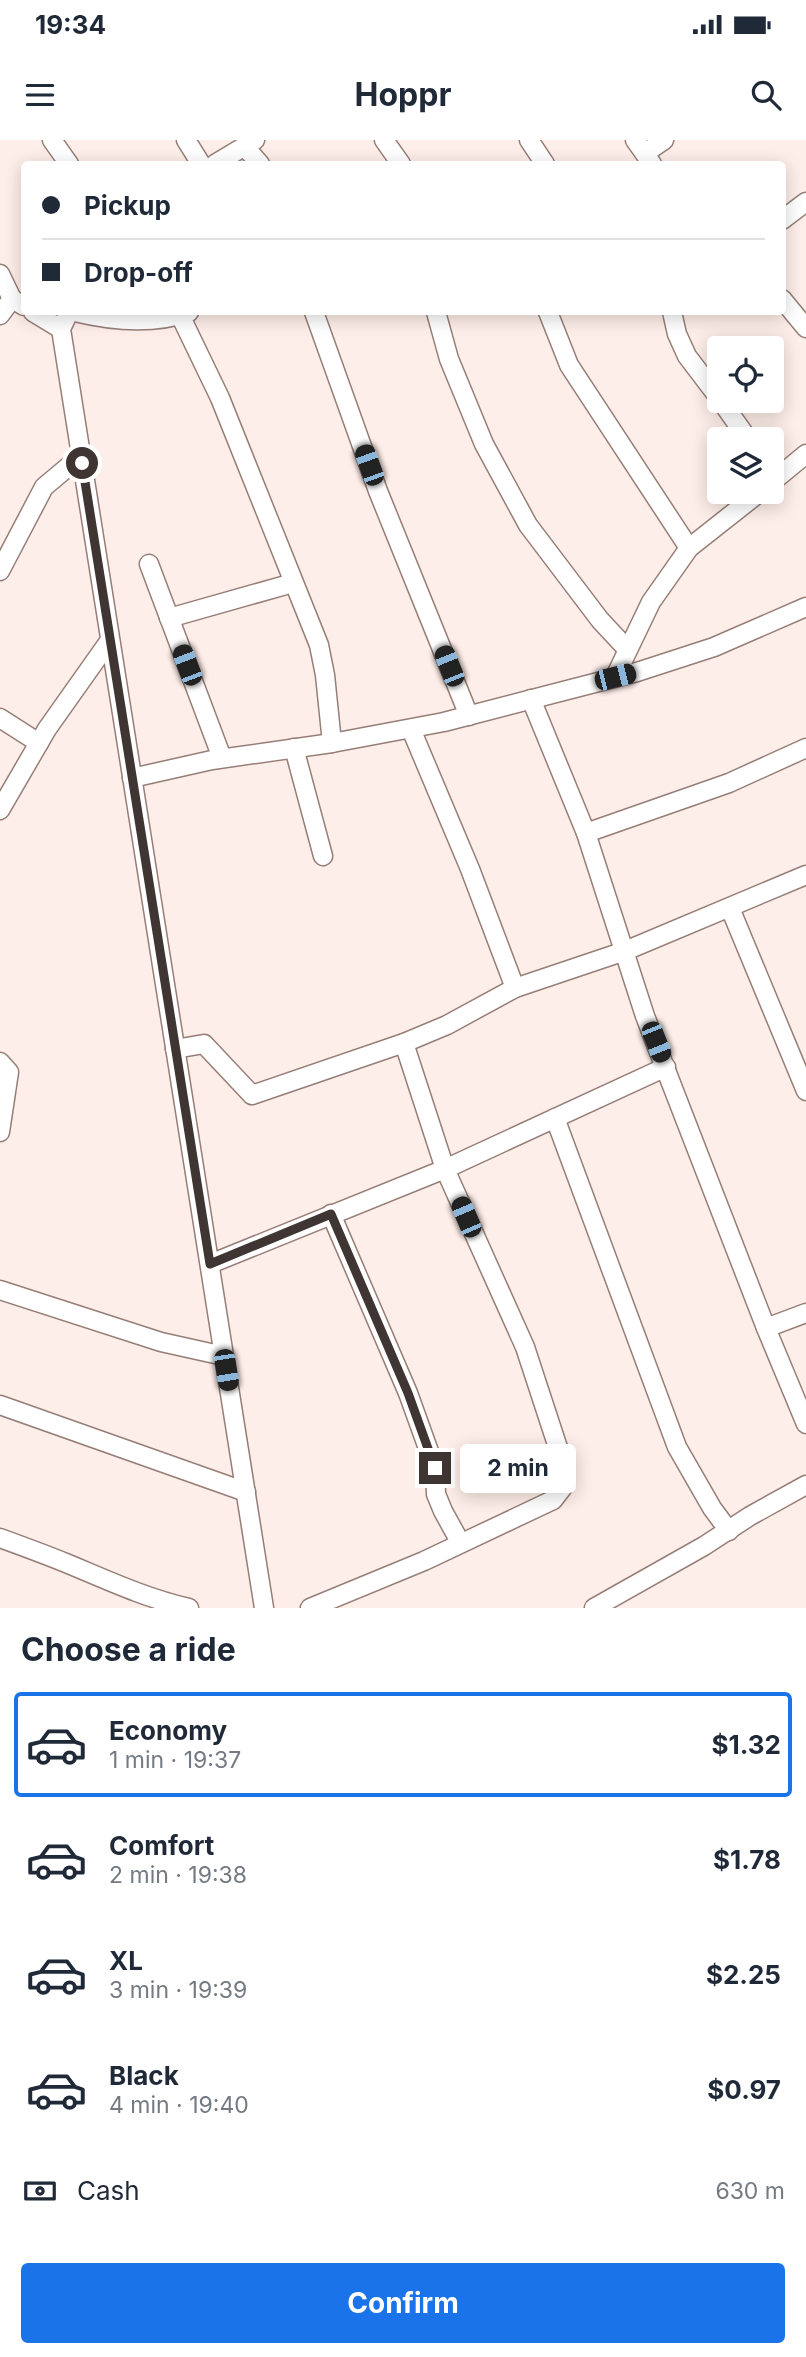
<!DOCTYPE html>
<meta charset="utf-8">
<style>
:root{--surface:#fff;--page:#f2f2f3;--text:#1f2937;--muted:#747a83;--line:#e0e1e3;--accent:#1a73e8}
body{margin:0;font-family:Inter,sans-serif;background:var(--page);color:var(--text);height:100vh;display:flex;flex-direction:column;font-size:26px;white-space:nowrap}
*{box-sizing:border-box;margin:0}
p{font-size:23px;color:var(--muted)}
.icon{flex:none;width:38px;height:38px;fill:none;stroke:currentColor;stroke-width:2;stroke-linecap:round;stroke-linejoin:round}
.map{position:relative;height:1468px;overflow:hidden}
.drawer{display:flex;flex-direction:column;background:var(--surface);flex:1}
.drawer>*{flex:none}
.guide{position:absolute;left:21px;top:21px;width:765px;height:154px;border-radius:7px;box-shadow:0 4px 18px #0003;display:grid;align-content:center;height:154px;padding:0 21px;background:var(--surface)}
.buttons{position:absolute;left:707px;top:196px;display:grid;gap:14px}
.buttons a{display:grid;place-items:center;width:77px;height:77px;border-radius:7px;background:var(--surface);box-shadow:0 4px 18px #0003;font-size:35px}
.end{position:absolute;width:32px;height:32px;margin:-16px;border:9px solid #3f3532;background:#fff;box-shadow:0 0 0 4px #fff}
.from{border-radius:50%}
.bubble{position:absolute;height:49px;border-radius:7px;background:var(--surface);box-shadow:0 4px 18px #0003;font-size:23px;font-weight:700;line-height:49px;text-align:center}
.car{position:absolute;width:21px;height:42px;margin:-21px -10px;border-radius:9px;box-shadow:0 0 5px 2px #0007;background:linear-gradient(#222 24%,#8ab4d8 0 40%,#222 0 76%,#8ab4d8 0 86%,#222 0)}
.guide b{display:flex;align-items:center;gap:24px;height:66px;font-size:26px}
.guide b+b{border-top:2px solid var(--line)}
.guide i{width:18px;height:18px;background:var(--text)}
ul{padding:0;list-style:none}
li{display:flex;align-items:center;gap:21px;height:105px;margin:0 14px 10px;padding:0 7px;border:4px solid transparent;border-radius:7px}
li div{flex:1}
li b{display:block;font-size:26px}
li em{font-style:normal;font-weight:700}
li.current{border-color:var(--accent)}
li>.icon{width:63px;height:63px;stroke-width:1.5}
h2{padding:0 21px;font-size:32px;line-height:84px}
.pay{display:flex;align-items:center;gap:18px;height:77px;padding:0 21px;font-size:26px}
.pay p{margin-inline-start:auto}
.button{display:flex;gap:14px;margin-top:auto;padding:14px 21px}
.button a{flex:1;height:80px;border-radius:7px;background:var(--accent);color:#fff;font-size:28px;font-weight:700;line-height:80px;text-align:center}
.status{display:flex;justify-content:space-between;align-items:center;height:49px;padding:0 35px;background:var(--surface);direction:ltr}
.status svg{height:19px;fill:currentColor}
header{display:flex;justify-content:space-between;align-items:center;height:91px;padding:0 21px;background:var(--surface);font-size:32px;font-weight:700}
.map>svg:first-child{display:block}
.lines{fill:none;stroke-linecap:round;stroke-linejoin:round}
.minor-casing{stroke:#967e77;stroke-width:21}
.minor{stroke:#fff;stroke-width:18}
.route{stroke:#3f3532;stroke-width:9}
</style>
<div class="status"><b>19:34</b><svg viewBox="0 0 49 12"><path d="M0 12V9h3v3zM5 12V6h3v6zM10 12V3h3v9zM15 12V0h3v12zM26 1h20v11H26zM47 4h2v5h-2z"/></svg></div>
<header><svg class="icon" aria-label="menu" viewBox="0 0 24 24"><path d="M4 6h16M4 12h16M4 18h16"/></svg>Hoppr<svg class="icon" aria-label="search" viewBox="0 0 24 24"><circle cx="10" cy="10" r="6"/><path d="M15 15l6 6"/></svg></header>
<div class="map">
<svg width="806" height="1468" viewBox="0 0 806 1468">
<rect width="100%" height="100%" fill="#feeee9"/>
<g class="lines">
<g class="minor-casing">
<g id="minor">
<path d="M52,0L69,24"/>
<path d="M186,0L201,24"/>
<path d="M384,0L401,24"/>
<path d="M529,0L545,24"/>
<path d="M635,0L652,24"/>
<path d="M245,7L260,24"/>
<path d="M645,13L664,0"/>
<path d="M215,24L255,0"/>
<path d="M782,80L806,62"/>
<path d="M0,134L12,159"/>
<path d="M782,159L806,188"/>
<path d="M33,172L61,189"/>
<path d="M69,172L61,189L264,1468"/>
<path d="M75,172C112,181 153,185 189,172"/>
<path d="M314,172L378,351L469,576"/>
<path d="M436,172L449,219L484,304L528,385L600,480L627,509"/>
<path d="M548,172L569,225L689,408"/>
<path d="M672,172L677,194L687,216L719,258"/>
<path d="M0,175L12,159L24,166"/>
<path d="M180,175L220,258L319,505L325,535L332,603"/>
<path d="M721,261L748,299"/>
<path d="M772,342L806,314"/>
<path d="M149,424L222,618"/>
<path d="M0,431L44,347L81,316"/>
<path d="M169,478L293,443"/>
<path d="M615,537L651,462L689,408L760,352"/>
<path d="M531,559L586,693L645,876L766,1188L806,1284"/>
<path d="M0,578L39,603"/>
<path d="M411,589L470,729L515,848"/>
<path d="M294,608L323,716"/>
<path d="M132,638L212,620L332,603L444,582L637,532L714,507L806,467"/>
<path d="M0,670L47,589L110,500"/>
<path d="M586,693L729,643L806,608"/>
<path d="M730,768L806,951"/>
<path d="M175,909L204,904L252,955L404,903L447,885L515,848L625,811L806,735"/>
<path d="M0,922L9,932L0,992"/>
<path d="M555,978L677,1307L712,1368L729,1391"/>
<path d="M331,1074L408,1253L435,1328L436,1354L443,1371L460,1402"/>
<path d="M210,1124L445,1029L666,927"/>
<path d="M0,1150L161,1202L224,1216"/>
<path d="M766,1188L806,1173"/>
<path d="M0,1265L246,1352"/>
<path d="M0,1398C22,1406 44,1414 66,1423C107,1440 145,1458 189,1468"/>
<path d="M310,1468L424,1421L553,1360L563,1347L564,1326L525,1207L445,1029L404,903"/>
<path d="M594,1468L704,1406L750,1376L806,1345"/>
</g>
</g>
<use href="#minor" class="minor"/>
</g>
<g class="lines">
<path class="route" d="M82,323L210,1124L331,1074L408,1253L435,1328"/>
</g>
</svg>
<div class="buttons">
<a><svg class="icon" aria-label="locate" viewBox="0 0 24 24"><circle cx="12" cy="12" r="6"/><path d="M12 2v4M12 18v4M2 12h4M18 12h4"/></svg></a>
<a><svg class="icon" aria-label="layers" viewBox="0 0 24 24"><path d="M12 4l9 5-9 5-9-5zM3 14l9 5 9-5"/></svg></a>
</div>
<i class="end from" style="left:82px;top:323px"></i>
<i class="end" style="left:435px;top:1328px"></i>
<div class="bubble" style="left:460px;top:1304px;width:116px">2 min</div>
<i class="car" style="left:369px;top:325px;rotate:340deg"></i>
<i class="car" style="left:187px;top:525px;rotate:339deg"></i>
<i class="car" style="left:449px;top:526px;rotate:338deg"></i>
<i class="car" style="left:615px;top:537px;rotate:76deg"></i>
<i class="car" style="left:656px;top:902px;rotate:158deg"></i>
<i class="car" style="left:466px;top:1077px;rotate:337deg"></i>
<i class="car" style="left:226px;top:1230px;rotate:171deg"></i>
<div class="guide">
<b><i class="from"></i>Pickup</b>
<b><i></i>Drop-off</b>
</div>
</div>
<section class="drawer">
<h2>Choose a ride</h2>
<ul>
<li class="current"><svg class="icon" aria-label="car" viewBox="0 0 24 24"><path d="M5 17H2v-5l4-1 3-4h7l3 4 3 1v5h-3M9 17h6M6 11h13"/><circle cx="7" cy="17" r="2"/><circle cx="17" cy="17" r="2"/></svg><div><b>Economy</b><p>1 min · 19:37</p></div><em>$1.32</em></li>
<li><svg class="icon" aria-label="car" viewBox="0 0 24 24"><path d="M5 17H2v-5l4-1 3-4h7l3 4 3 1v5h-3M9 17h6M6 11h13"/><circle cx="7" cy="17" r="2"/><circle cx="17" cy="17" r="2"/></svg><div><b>Comfort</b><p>2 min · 19:38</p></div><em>$1.78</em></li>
<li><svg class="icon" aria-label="car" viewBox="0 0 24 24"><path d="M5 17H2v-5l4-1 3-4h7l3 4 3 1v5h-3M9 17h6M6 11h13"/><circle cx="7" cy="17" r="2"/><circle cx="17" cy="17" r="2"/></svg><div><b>XL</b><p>3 min · 19:39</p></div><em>$2.25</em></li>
<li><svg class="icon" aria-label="car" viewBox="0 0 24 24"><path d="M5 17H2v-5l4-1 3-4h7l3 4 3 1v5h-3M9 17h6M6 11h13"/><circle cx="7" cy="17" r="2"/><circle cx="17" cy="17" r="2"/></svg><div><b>Black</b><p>4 min · 19:40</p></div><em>$0.97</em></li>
</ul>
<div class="pay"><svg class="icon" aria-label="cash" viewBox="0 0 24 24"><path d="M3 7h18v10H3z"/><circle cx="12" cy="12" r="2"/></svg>Cash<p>630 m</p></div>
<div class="button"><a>Confirm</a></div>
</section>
